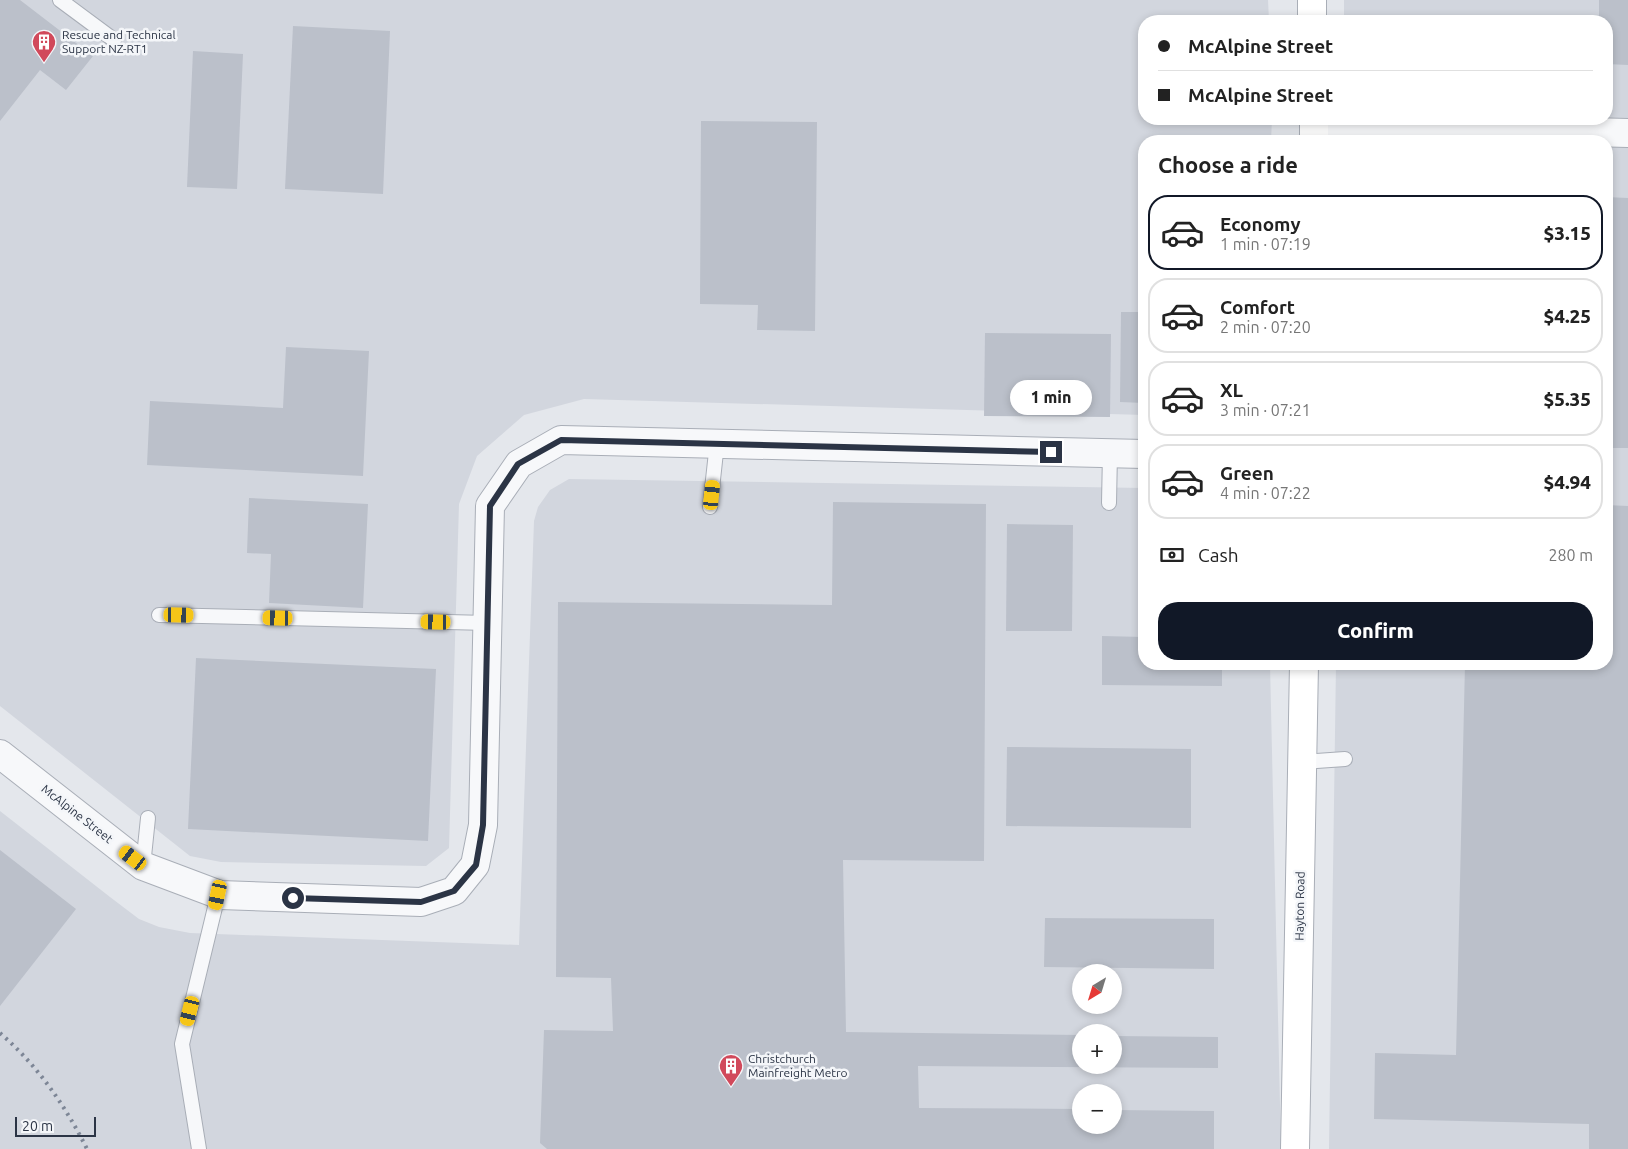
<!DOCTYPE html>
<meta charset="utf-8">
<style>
:root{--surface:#fff;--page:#f6f6f6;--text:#222;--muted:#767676;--line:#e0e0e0;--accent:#111827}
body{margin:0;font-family:Ubuntu,sans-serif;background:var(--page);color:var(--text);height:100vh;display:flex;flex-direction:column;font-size:19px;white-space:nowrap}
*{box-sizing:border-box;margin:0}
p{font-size:16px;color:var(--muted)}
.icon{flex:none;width:28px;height:28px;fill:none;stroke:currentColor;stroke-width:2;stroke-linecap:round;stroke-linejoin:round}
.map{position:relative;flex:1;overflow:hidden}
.side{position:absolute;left:1138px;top:135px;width:475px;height:535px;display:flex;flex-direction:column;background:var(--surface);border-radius:20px;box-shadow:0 2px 8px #0003}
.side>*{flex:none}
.guide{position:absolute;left:1138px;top:15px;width:475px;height:110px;border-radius:20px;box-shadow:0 2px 8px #0003;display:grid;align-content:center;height:110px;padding:0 20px;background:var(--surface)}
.needle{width:32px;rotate:218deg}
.tools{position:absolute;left:1072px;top:964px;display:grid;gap:10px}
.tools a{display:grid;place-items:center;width:50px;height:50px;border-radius:50%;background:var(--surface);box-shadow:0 2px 8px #0003;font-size:25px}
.scale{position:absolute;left:15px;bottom:12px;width:81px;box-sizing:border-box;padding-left:5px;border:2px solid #2b3445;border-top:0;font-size:14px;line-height:18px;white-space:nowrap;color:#2b3445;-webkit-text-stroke:4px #f4f6f9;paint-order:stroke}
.end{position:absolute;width:22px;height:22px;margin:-11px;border:6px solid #2b3445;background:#fff;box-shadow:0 0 0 2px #fff}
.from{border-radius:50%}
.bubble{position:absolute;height:35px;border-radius:18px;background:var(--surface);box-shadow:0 2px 8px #0003;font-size:16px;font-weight:800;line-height:35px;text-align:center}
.car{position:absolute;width:15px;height:30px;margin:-15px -8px;border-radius:6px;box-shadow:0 0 4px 1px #0007;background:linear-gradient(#f5c518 24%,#345 0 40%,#f5c518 0 76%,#345 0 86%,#f5c518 0)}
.guide b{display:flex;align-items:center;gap:18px;height:48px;font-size:19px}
.guide b+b{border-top:1px solid var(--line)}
.guide i{width:12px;height:12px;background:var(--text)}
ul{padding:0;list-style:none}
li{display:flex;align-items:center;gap:15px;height:75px;margin:0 10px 8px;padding:0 10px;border:2px solid var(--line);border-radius:20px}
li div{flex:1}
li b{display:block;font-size:19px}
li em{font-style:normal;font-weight:800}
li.active{border-color:var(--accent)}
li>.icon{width:45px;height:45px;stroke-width:1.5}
h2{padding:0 20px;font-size:22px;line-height:60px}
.pay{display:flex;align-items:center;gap:12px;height:55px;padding:0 20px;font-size:19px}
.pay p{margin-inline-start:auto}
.button{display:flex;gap:10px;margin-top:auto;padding:10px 20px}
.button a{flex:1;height:58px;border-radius:20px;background:var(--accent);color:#fff;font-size:20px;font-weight:800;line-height:58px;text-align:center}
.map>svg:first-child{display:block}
.built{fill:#d2d6de;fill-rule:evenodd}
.building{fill:#bbc0ca}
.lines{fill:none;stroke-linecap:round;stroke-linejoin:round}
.lane-casing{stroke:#a9aeb7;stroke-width:16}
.street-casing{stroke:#a9aeb7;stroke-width:30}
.secondary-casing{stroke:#a9aeb7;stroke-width:30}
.lane{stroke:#f7f8fa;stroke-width:14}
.street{stroke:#f7f8fa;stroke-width:28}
.secondary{stroke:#fff;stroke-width:28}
.rail{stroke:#7d8696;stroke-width:4;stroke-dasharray:2.5 5;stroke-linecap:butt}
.route{stroke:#2b3445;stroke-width:6}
.labels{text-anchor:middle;stroke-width:5;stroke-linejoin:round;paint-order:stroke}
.poi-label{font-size:12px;fill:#2b3445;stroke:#f4f6f9;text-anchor:start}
.street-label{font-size:12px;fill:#2b3445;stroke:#f4f6f9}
</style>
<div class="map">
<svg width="1628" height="1149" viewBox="0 0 1628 1149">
<rect width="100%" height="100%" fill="#e4e7ec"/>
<g class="built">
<path d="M0,0H1268L1269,21H1144V119H1272L1271,141H1144V415L584,399L524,415L477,456L459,504L449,848L426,866L221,862L190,856L0,706Z"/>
<path d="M1344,0H1628V1149H1329L1336,664H1606V141H1342V119H1606V21H1344Z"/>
<path d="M569,479L1144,488V664H1270L1281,1149H0V811L110,897L139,919L159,927L190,933L519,945L534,521L538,507L550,490ZM1081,972H1114V1005H1081ZM1081,1032H1114V1065H1081ZM1081,1092H1114V1125H1081Z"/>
</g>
<g class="building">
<path d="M0,0H20L93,56L66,90L40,70L0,121Z"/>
<path d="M1599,0H1628V65L1606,64V21H1599Z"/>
<path d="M293,26L390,31L383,194L285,189Z"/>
<path d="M193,51L243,54L237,189L187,187Z"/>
<path d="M701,121L817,122L815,331L757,330L758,305L700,304Z"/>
<path d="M1606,197L1628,198V448H1606Z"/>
<path d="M1121,312H1144V403L1120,402Z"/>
<path d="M985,333L1111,334L1110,417L984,416Z"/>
<path d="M286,347L369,351L363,476L147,465L150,401L283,408Z"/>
<path d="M249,498L368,504L363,608L269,603L271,554L247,553Z"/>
<path d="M833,502L986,504L984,861L843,860L846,1032L1081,1035V1065H1114V1036L1218,1037V1068L918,1066L919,1108L1081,1109V1125H1114V1110L1214,1111V1149H547L540,1143L544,1030L613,1031L611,978L556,977L558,602L832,605Z"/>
<path d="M1606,505L1628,506V1149H1589V1124L1374,1119L1375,1053L1456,1055L1465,664H1606Z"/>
<path d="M1007,524L1073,525L1072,631H1006Z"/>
<path d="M1102,636L1144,637V664H1222V686L1102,685Z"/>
<path d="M196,658L436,669L428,841L188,829Z"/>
<path d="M1007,747L1191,749V828L1006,826Z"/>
<path d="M0,850L76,909L0,1006Z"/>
<path d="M1045,918L1214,919V969L1044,967Z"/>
</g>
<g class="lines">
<g class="lane-casing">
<g id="lane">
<path d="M60,0L114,40"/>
<path d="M1109,503L1110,453"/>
<path d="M710,507L717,443"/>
<path d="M159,615L488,623"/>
<path d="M1302,762L1345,759"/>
<path d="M143,866L148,818"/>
<path d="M199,1149L182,1044L218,895"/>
</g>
</g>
<g class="street-casing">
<g id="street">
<path d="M1314,125L1628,133"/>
<path d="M0,754L143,866L220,895L421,902L454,891L475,865L483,825L490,506L519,464L561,440L1144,454"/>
</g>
</g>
<g class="secondary-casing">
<g id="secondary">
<path d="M1312,0V21"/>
<path d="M1314,141V119"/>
<path d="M1295,1149L1304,664"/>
</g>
</g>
<use href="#lane" class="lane"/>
<use href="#street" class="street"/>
<use href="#secondary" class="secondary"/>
<path class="rail" d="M0,1033C37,1065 65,1105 87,1149"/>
</g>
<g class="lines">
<path class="route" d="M293,898L421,902L454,891L476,865L483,825L490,506L518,464L561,440L1051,452"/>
</g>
<defs>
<g id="building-pin" transform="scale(1.25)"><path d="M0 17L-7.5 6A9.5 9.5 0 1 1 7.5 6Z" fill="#d1495b" stroke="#f4f6f9"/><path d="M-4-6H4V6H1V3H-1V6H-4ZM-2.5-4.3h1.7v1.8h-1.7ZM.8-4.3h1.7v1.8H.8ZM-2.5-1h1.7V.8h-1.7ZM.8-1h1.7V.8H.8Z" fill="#fff"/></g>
</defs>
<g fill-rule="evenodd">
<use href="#building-pin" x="44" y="42"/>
<use href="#building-pin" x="731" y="1066"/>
</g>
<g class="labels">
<g class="poi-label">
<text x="62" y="39">Rescue and Technical<tspan x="62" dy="14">Support NZ-RT1</tspan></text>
<text x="748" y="1063">Christchurch<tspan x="748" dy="14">Mainfreight Metro</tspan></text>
</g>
<g class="street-label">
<text transform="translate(77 814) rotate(38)" y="4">McAlpine Street</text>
<text transform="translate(1300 906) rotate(-89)" y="4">Hayton Road</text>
</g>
</g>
</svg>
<div class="tools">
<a><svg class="needle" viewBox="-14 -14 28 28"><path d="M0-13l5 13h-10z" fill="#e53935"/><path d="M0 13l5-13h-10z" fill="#767676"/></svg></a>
<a>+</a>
<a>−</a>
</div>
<div class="scale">20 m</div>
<i class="end from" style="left:293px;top:898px"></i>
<i class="end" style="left:1051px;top:452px"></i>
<div class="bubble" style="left:1010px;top:380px;width:82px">1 min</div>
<i class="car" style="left:712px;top:495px;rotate:6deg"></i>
<i class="car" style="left:179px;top:615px;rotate:91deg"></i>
<i class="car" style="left:278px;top:618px;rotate:271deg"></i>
<i class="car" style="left:436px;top:622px;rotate:271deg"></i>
<i class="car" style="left:133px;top:858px;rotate:307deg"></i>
<i class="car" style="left:218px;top:895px;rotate:192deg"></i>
<i class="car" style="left:190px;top:1011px;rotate:194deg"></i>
<div class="guide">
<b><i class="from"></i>McAlpine Street</b>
<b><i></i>McAlpine Street</b>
</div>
<section class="side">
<h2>Choose a ride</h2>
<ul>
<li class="active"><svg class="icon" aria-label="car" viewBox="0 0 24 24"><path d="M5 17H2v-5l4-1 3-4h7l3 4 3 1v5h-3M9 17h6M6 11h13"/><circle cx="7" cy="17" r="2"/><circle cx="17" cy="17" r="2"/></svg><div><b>Economy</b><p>1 min · 07:19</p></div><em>$3.15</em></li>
<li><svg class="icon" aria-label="car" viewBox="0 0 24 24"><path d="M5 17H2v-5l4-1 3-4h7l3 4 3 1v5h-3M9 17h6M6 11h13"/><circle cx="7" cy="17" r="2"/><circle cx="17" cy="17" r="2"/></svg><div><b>Comfort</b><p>2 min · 07:20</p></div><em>$4.25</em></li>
<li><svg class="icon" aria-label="car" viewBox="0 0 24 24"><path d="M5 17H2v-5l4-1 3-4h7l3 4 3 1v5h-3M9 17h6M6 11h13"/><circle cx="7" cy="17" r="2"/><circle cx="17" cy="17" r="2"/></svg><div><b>XL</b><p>3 min · 07:21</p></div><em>$5.35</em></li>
<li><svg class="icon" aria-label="car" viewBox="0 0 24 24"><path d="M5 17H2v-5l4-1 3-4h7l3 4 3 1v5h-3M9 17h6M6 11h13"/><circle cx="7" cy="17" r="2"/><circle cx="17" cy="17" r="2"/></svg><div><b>Green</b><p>4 min · 07:22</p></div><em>$4.94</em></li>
</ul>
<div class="pay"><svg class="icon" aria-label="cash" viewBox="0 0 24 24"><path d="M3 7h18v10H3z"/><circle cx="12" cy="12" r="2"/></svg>Cash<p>280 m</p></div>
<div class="button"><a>Confirm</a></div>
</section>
</div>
